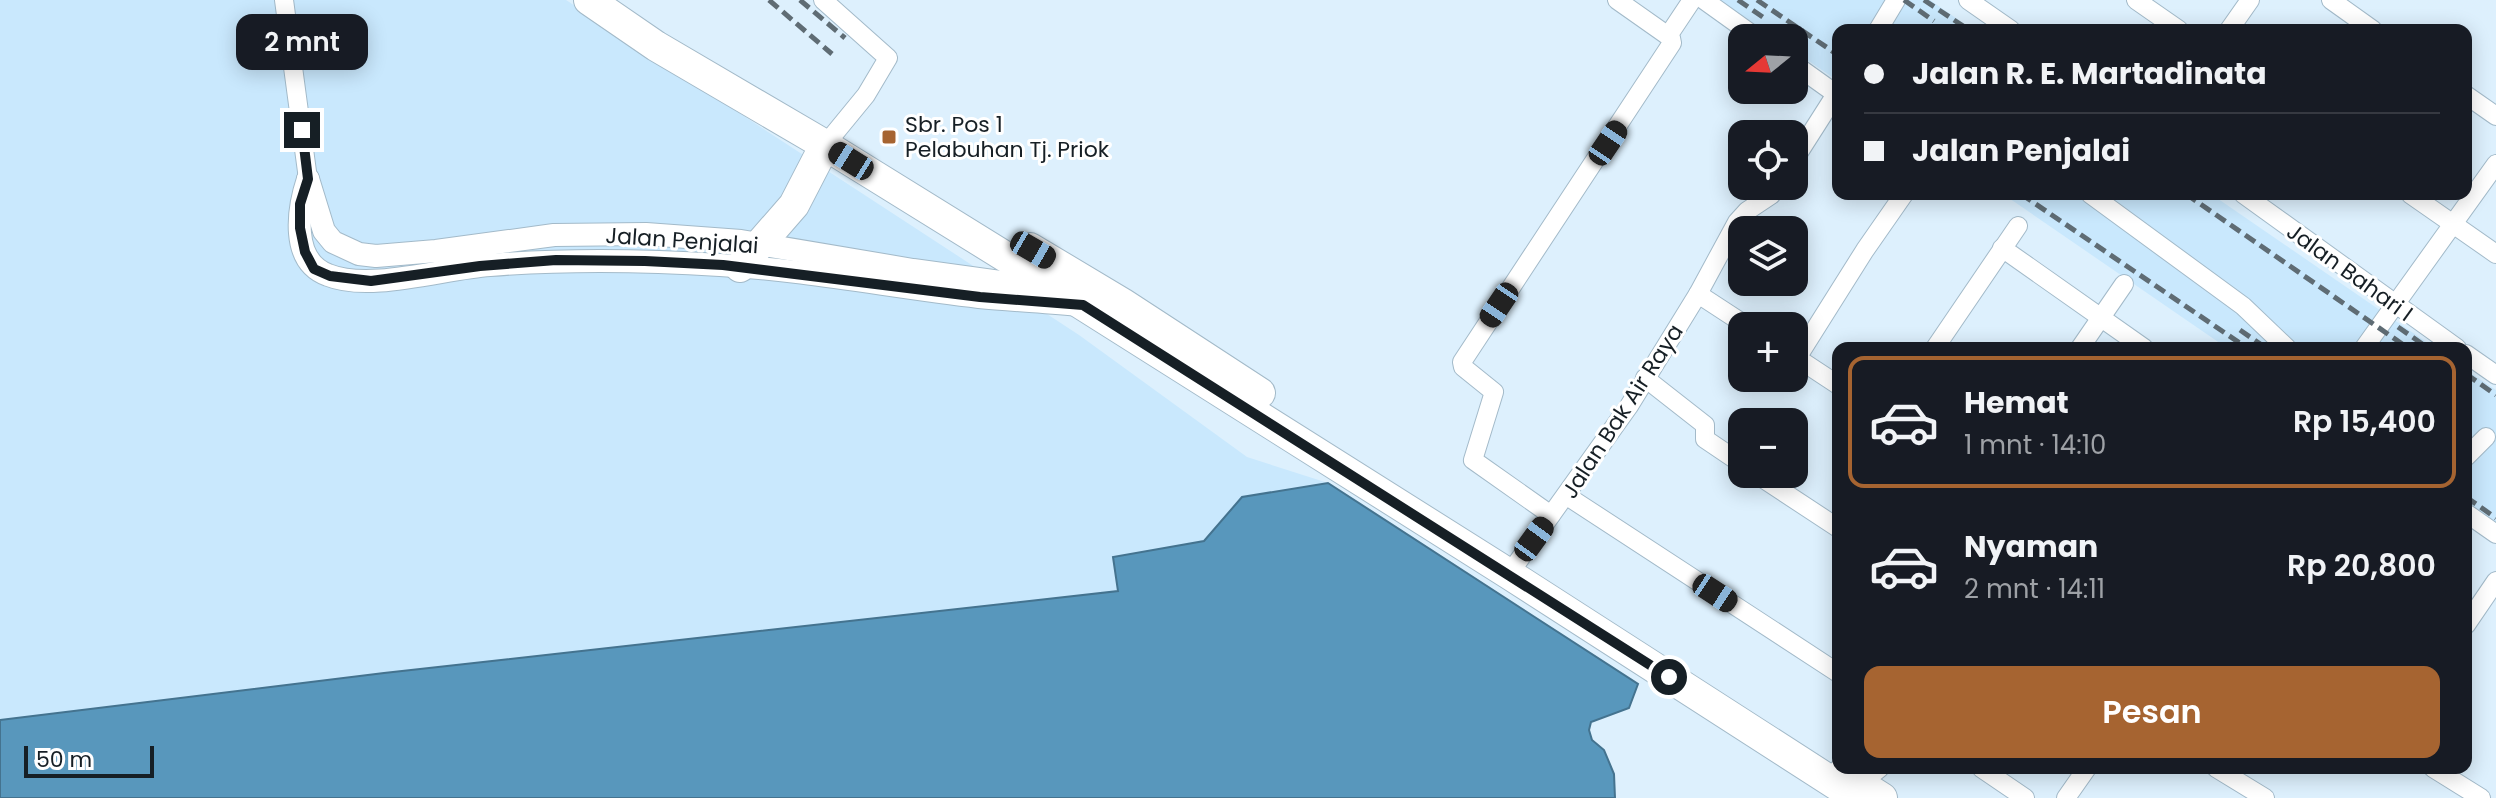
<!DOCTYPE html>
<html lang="id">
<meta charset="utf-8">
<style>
:root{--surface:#171b24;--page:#242831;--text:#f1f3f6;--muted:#9ea1a6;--line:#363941;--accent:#a66431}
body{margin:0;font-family:Poppins,sans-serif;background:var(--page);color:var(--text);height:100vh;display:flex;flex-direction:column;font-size:30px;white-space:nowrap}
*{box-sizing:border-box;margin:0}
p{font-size:26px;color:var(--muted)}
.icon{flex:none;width:44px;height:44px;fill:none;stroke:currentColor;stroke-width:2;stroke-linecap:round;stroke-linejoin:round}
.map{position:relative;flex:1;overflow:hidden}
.details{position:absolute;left:1832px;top:342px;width:640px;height:432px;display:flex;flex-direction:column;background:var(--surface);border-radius:16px;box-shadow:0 4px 20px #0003}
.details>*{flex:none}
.top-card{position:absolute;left:1832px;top:24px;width:640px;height:176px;border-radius:16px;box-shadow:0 4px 20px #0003;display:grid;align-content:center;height:176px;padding:0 32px;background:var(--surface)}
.needle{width:52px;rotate:252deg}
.controls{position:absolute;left:1728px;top:24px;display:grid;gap:16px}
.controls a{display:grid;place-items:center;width:80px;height:80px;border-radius:16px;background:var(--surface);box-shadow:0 4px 20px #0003;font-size:40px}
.scale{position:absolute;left:24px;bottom:20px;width:130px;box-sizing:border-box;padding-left:8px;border:4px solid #161f25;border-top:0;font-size:22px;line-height:28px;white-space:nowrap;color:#161f25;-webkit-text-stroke:6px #fff;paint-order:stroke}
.end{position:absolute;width:36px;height:36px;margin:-18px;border:10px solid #161f25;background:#fff;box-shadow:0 0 0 4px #fff}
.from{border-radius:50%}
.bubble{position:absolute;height:56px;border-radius:16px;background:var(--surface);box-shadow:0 4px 20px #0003;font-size:26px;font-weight:600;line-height:56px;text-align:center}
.car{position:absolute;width:24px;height:48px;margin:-24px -12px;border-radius:10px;box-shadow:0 0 6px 2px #0007;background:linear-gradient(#222 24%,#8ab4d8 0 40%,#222 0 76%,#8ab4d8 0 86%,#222 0)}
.top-card b{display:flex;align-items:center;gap:28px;height:76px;font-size:30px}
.top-card b+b{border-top:2px solid var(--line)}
.top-card i{width:20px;height:20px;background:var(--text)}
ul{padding:14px 0 0;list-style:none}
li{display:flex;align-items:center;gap:24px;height:132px;margin:0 16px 12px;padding:0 16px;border:4px solid transparent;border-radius:16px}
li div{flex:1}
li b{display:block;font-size:30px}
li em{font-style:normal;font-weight:600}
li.on{border-color:var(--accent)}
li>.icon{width:72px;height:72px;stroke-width:1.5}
.action{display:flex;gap:16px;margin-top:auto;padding:16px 32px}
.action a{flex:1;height:92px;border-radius:16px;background:var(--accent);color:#fff;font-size:32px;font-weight:600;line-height:92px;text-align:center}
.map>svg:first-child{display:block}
.built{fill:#c9e8fd}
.water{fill:#5897bc;stroke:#44738f;stroke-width:2}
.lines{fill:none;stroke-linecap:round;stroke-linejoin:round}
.minor-casing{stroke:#a3bac9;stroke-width:20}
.tertiary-casing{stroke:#a3bac9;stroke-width:24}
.trunk-casing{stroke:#a3bac9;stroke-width:32}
.minor{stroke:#fff;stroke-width:18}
.tertiary{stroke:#fff;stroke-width:22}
.trunk{stroke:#fff;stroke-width:30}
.rail{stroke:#5f6c74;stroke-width:5;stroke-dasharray:12 6;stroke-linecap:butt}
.route{stroke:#161f25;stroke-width:10}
.poi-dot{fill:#a66431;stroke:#fff;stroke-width:3}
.labels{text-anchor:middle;stroke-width:6;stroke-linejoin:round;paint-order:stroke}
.poi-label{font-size:22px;fill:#161f25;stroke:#fff;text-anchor:start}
.street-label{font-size:22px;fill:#161f25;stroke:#fff}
</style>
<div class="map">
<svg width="2496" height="798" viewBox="0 0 2496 798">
<rect width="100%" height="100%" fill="#ddf0fd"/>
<g class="built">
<path d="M0,0H566L1079,335L1247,457L1328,483L1242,497L1204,541L1114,557L1118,591L384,673L0,720Z"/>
<path d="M1719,0H1930L1973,30H1838V81L1794,51V38H1775Z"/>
<path d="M2003,194H2211L2435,348H2227Z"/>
<path d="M2466,370L2496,390V532L2466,511Z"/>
</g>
<path class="water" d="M1328,483L1638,684L1629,708L1591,722L1589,730L1592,740L1604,750L1614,774L1615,798H0V720L384,673L1118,591L1113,557L1204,541L1242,497Z"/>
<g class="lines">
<g class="minor-casing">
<g id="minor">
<path d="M284,0L308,179"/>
<path d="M823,0L888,58L866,95L825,145"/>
<path d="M1704,0L1757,38"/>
<path d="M1968,0L2011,30"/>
<path d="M2136,0L2179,30"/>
<path d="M2331,0L2373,30"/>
<path d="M1878,30L1896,0"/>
<path d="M2229,30L2250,0"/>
<path d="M1668,36L1692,0"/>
<path d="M1794,64L1836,94"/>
<path d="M2466,95L2496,116"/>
<path d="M1794,160L1838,91"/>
<path d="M2090,194L2243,306L2287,348"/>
<path d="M2243,194L2457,348"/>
<path d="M2410,194L2496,254"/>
<path d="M2002,248L2144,348"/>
<path d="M1698,294L1747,326"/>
<path d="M1935,348L2018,226"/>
<path d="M2080,348L2124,284"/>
<path d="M2364,348L2496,164"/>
<path d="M2466,354L2496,375"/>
<path d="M1794,356L1838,385"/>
<path d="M1797,358L1865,250L1904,194"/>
<path d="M1645,378L1705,425V439L1742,464"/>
<path d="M2466,457L2486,437"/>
<path d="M1756,474L1838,528"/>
<path d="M1567,496L1838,673"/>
<path d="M2466,513L2496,534"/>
<path d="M1551,515L1473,460L1494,392L1463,367L1462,362L1672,43L1671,38L1617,0"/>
<path d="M1509,574L1629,406L1698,294L1737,222L1747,211L1771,195L1778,186"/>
<path d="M2466,625L2496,581"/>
<path d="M1981,768L2025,798"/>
<path d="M2216,768L2265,798"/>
<path d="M2433,768L2481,798"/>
<path d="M1857,790L1860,784L1880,768"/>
<path d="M2066,798L2087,768"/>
</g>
</g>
<g class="tertiary-casing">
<g id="tertiary">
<path d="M308,179C298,209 290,261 328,275C370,292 444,268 490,265C567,259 643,260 720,265C807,270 892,287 979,297C1013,300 1047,302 1081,305"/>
<path d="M308,179L324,231L333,242L359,254L376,256L436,251L554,235L646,234L741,241L913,270L1044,288"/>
</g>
</g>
<g class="trunk-casing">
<g id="trunk">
<path d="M589,0L656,46L825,145L1059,290L1509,574L1857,798"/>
<path d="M1030,248L1122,303L1260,393"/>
<path d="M740,267L794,205L825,145"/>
<path d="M1843,773L1882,798"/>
</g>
</g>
<use href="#minor" class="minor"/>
<use href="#tertiary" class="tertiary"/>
<use href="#trunk" class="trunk"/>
<g class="rail">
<path d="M769,0L832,54"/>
<path d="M800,0L845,38"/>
<path d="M1738,0L1767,20"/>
<path d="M1757,0L1838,55"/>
<path d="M1904,0L1934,21"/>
<path d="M1924,0L1969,30"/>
<path d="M2021,194L2247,348"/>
<path d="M2186,194L2408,348"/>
<path d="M2398,327L2428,348"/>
<path d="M2240,330L2266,348"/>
<path d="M2466,374L2496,395"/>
<path d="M2466,497L2496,518"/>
</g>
</g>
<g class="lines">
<path class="route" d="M302,130L308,179L300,204V228L305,252L314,269L330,276L371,281L480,266L556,260L645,261L723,265L980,297L1083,305L1669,677"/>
</g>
<rect class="poi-dot" x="881" y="129" width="16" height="16" rx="4"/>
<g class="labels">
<g class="poi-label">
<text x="905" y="132">Sbr. Pos 1<tspan x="905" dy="25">Pelabuhan Tj. Priok</tspan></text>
</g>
<g class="street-label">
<text transform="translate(682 240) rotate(4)" y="8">Jalan Penjalai</text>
<text transform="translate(2350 272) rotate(36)" y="8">Jalan Bahari I</text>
<text transform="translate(1622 411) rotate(-57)" y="8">Jalan Bak Air Raya</text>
</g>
</g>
</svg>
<div class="controls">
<a><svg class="needle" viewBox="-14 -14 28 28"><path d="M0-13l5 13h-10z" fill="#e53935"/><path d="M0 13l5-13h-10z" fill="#9ea1a6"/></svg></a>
<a><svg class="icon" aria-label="locate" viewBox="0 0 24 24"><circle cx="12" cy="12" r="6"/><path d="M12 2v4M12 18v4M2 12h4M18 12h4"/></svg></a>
<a><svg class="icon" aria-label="layers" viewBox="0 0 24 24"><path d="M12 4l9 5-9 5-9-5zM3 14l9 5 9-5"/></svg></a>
<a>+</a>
<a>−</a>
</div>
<div class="scale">50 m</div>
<i class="end from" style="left:1669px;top:677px"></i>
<i class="end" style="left:302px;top:130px"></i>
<div class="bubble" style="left:236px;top:14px;width:132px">2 mnt</div>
<i class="car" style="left:1608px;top:143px;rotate:34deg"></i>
<i class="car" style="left:851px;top:161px;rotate:302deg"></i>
<i class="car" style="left:1033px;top:250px;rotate:120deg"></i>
<i class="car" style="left:1499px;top:305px;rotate:214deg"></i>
<i class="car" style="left:1534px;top:539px;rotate:36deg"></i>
<i class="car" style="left:1715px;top:593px;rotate:123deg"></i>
<div class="top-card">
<b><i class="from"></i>Jalan R. E. Martadinata</b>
<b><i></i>Jalan Penjalai</b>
</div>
<section class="details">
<ul>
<li class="on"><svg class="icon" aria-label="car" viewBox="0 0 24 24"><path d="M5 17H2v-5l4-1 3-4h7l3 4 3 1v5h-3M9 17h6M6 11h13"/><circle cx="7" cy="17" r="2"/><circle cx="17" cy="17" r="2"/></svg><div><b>Hemat</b><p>1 mnt · 14:10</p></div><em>Rp 15,400</em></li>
<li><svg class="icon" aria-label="car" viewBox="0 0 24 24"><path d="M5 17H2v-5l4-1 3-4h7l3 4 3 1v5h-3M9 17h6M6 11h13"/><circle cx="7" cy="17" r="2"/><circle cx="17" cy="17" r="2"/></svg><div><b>Nyaman</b><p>2 mnt · 14:11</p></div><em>Rp 20,800</em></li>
</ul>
<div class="action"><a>Pesan</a></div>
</section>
</div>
